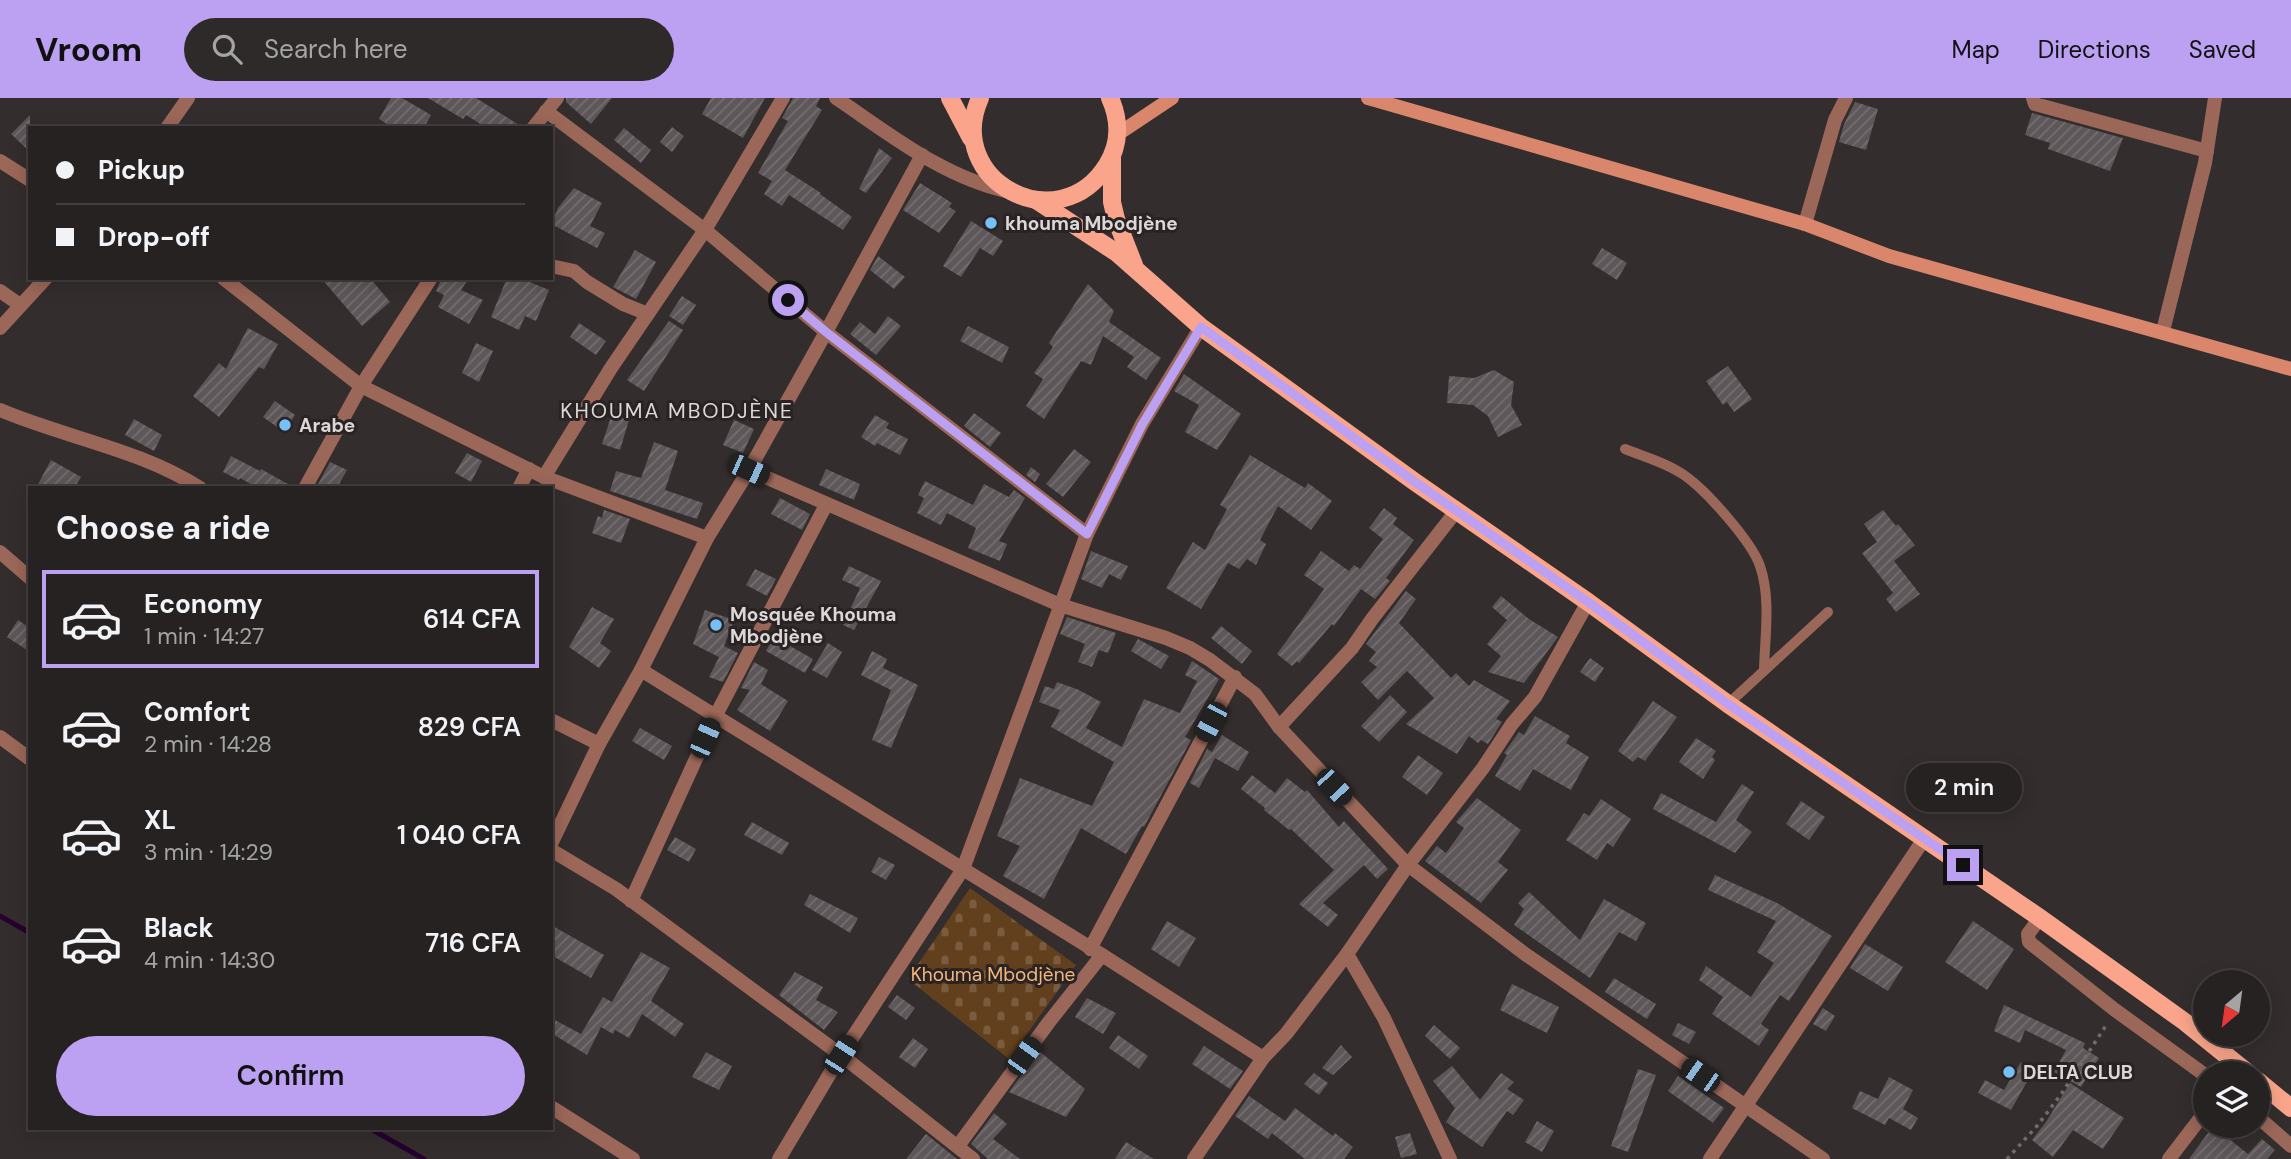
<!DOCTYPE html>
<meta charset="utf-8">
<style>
:root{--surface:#272222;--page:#2f2a2a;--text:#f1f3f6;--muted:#a4a4a5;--line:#433f40;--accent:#bca0f2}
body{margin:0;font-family:"DM Sans",sans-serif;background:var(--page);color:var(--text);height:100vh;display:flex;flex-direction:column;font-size:26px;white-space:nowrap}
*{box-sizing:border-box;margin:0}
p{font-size:23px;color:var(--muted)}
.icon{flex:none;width:38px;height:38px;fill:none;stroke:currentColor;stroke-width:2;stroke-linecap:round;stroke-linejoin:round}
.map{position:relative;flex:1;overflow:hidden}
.panel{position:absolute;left:28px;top:388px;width:525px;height:644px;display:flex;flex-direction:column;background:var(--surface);border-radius:0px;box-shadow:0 4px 18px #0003,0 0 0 2px var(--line)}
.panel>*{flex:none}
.hud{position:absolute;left:28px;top:28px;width:525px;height:154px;border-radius:0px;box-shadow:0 4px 18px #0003,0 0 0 2px var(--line);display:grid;align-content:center;height:154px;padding:0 28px;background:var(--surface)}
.needle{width:46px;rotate:209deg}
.buttons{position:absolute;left:2193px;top:872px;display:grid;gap:14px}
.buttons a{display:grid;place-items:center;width:77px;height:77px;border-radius:50%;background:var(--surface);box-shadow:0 4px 18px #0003,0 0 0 2px var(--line);font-size:35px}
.end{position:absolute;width:32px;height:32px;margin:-16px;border:9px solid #bca0f2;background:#111;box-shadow:0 0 0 4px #111}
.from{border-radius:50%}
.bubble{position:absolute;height:49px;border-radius:24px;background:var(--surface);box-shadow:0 4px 18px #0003,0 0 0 2px var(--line);font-size:23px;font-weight:600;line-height:49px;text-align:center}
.car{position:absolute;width:21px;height:42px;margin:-21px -10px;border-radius:9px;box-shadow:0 0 5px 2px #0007;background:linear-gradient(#222 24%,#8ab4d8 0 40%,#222 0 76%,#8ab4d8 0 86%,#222 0)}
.hud b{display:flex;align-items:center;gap:24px;height:66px;font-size:26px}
.hud b+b{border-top:2px solid var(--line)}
.hud i{width:18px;height:18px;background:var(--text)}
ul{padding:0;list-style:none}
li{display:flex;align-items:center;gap:21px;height:98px;margin:0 14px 10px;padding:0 14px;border:4px solid transparent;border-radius:0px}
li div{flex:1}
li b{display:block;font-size:26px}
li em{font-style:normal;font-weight:600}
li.active{border-color:var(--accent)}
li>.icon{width:63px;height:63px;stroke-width:1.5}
h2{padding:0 28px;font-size:32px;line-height:84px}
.action{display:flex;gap:14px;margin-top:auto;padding:14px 28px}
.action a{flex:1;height:80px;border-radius:42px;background:var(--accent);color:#111;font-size:28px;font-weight:600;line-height:80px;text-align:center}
header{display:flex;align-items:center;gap:42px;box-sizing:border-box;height:98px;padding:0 35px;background:var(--accent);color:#111}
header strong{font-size:33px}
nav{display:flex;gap:38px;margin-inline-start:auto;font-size:24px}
.search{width:490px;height:63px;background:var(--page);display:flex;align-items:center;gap:18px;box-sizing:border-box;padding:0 24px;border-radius:38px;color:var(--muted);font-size:26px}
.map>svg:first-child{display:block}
.cemetery{fill:url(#cemetery-stones)}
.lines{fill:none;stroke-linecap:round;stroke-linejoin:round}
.stream{stroke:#26002f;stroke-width:5}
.building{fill:url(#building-hatch)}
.path{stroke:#726c6c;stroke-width:3.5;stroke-dasharray:3.5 5;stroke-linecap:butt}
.lane{stroke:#9b6758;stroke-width:10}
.street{stroke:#9b6758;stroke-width:14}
.secondary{stroke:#d9866d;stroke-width:14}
.primary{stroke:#faa58b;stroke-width:18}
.route{stroke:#bca0f2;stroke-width:9}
.poi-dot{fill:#76c0f7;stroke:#2a2324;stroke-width:2.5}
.labels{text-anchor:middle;stroke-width:6;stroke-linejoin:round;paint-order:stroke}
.poi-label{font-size:19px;font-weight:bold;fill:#ddd8d8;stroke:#2a2324;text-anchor:start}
.park-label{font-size:19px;fill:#f5b67c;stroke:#2a2324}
.neighbourhood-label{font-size:21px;letter-spacing:2px;fill:#ddd8d8;stroke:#2a2324}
</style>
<header>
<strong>Vroom</strong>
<div class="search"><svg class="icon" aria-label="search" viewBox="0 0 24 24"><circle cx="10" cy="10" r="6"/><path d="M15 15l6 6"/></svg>Search here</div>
<nav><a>Map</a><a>Directions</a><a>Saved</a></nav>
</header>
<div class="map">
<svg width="2291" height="1061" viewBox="0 0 2291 1061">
<defs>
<pattern id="cemetery-stones" width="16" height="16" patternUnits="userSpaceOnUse" patternTransform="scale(1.75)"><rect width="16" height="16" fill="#63401d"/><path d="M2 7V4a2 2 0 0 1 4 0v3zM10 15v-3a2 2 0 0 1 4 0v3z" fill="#795b3d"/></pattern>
<pattern id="building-hatch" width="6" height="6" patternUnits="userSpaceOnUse" patternTransform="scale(1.75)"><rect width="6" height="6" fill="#5e575a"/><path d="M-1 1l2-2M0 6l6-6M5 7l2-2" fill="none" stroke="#756e71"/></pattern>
</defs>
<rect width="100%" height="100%" fill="#342d2d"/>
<path class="cemetery" d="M970,790L1076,867L1009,961L908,881Z"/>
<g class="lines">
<g class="stream">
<path d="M0,818L30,835"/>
<path d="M371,1031L424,1061"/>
</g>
</g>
<g class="building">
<path d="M391,0H402L431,17L424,30H393L379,21Z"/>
<path d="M428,0H476L524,30H487L466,17L463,21Z"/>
<path d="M566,0H612L591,26L566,4Z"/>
<path d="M711,0H765L743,40L702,16Z"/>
<path d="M793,0H820L816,8L822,12L785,72L821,95L820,96L852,119L843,132L789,97L782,108L764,96L772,83L758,75L788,23L782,20Z"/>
<path d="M1855,4L1878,11L1866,52L1839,44L1844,26Z"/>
<path d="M2032,15L2123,40L2110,73L2048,51L2050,45L2025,37Z"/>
<path d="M30,17V54L11,36Z"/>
<path d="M672,29L684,38L672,54L660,44Z"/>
<path d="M624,30L651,52L641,65L614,42Z"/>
<path d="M879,50L892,60L866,95L859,91Z"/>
<path d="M920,85L952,105L949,109L956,113L939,135L903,112Z"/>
<path d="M574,90L602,105L590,128L605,135L597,150L551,126L558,110Z"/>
<path d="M971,123L1003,143L993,158L980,150L961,179L943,168Z"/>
<path d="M1602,150L1627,165L1617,182L1592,166Z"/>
<path d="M635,152L656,164L636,201L613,189Z"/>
<path d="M878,158L905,179L894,191L870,172Z"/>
<path d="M321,180H370L390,204L362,228Z"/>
<path d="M442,180H469L461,192L483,202L469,226L438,209L444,197L436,193Z"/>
<path d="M507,180H520L549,192L536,223L525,218L519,232L491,219Z"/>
<path d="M1088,186L1114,213L1109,224L1161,260L1146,282L1127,269L1134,259L1103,238L1091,267L1081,263L1044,321L1026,308L1043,281L1034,275L1053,249L1049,245Z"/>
<path d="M682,198L696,207L683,227L669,218Z"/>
<path d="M888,218L901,228L876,257L850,236L860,224L875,236Z"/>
<path d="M669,223L683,232L644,293L627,282Z"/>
<path d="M579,225L606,243L596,257L570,239Z"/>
<path d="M968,228L1009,249L1002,265L960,243Z"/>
<path d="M248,230L278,246L264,271L259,269L219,319L193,298L219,265L226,271Z"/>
<path d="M476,245L493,253L479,284L462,275Z"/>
<path d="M1728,268L1752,301L1734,314L1727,304L1723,307L1706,283Z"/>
<path d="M1494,272L1514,284L1511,307L1522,327L1498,339L1488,318L1473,307L1447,305L1449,278L1474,280Z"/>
<path d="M1184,276L1241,316L1217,352L1185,334L1199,307L1174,293Z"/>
<path d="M275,303L295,317L284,334L263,319Z"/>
<path d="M974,315L1001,335L990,349L964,328Z"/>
<path d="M612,316L629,322L620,352L602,346Z"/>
<path d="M875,317L889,325L886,330L908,341L900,357L877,345L875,348L861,339Z"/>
<path d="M134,321L162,337L154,353L125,337Z"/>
<path d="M734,322L754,331L743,355L723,347Z"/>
<path d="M654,344L678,353L665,392L703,405L697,421L610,393L616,373L641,380Z"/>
<path d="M1074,351L1091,364L1063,399L1046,386Z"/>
<path d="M467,355L482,363L471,384L455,375Z"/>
<path d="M1250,357L1305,390L1308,385L1332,403L1311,432L1278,408L1260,442L1266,446L1256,467L1247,461L1239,471L1228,465L1201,511L1166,490L1193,444L1205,452L1227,411L1220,407Z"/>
<path d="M231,358L260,373L261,371L295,390H258L240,380L239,382L223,374Z"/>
<path d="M51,362L81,379L74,390H36Z"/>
<path d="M330,364L347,372L337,390H316Z"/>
<path d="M1031,369L1040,376L1035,384L1026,377Z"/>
<path d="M826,371L860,386L854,402L819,387Z"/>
<path d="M925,383L973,407L984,386L1009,399L1014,392L1025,400L999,443L1007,446L1000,463L968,450L976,430L947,415L941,427L917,415L924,400L918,397Z"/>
<path d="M780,400L810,416L802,432L771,416Z"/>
<path d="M1384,410L1397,420L1393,426L1414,442L1386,480L1390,483L1375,501L1361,491L1334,528L1332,526L1299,565L1297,563L1292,568L1277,556L1324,491L1304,477L1321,453L1349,473L1354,467L1360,471L1383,441L1369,430Z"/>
<path d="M604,412L630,421L621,445L592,435L598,418L602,420Z"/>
<path d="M1883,412L1896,428L1898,426L1915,447L1894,463L1920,496L1896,514L1886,501L1893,495L1862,455L1877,444L1864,426Z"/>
<path d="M1091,453L1128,468L1121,482L1109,476L1102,490L1081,481Z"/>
<path d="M849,468L881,483L854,532L843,527L860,490L842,482Z"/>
<path d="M755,471L776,481L767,498L746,487Z"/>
<path d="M1406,493L1416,501L1399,525L1451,580L1456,575L1469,588L1474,582L1510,603L1496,621L1502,624L1488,646L1481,642L1478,645L1469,638L1457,656L1406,626L1434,600L1407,573L1378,602L1361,584L1377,569L1369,563L1376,554L1366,546Z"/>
<path d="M1501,498L1529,521L1558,539L1524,585L1488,574L1501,558L1487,546L1507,522L1492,509Z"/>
<path d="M592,509L614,521L600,545L611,553L599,570L569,549Z"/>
<path d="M705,512L734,522L724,548L738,555L723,584L709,579L719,559L693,546Z"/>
<path d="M1067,519L1116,535L1108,555L1099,552L1092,569L1078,564L1085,546L1060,536Z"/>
<path d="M18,522L30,530V554L7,539Z"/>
<path d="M1221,528L1252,553L1242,566L1211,540Z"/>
<path d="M774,539L813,561L805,575L766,553Z"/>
<path d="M1138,541L1169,558L1161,571L1131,553Z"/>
<path d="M828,545L842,554L827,580L812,572Z"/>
<path d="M872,553L887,561L883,570L918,587L891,650L872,642L891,592L861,577Z"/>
<path d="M1590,560L1604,570L1595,584L1580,574Z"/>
<path d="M1192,563L1219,581L1185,639L1191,642L1144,729L1142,728L1126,756L1081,730L1044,801L1003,778L1020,748L997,738L1020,680L1092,708L1114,664L1051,629L1060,612L1039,604L1045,588L1054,591L1057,584L1079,592L1101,604L1086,630L1122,649L1144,601L1180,615L1197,583L1185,577Z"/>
<path d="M754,564L768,572L761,586L788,603L770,633L737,612L750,592L741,590Z"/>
<path d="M1390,597L1407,614L1379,644L1361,628Z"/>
<path d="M1653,603L1677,619L1645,663L1638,659L1633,664L1618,653Z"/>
<path d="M1535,618L1570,638L1566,645L1589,659L1571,692L1533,671L1520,693L1495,678L1507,657L1504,655L1519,634L1524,637Z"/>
<path d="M640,630L672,648L664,662L632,643Z"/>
<path d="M1222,637L1249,654L1238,673L1215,660L1199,690L1190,685L1207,651L1212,654Z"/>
<path d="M1696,640L1716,653L1712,659L1715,662L1703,681L1679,664Z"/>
<path d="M1418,657L1443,675L1427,697L1402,679Z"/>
<path d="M1252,677L1275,695L1287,680L1305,694L1307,692L1339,729L1344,723L1388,771L1377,781L1364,767L1323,805L1338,817L1328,829L1299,806L1334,772L1291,731L1289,732L1264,712L1265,710L1241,691Z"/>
<path d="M1742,686L1754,694L1736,722L1752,734L1735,755L1653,711L1661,695L1716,724Z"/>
<path d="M1477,700L1521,732L1498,764L1508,772L1481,805L1425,763L1437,748L1446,755L1464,730L1456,724Z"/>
<path d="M1601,701L1631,721L1613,749L1607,745L1597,762L1566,742L1584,715L1589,718Z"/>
<path d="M1801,703L1825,719L1809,742L1786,726Z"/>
<path d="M752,724L789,745L782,757L744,737Z"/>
<path d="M675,739L696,751L689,764L667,752Z"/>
<path d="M879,759L895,767L886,782L871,774Z"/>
<path d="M1715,777L1777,805L1832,838L1789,903L1780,897L1761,926L1769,932L1759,948L1712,916L1723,899L1699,882L1706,868L1751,899L1774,865L1757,854L1776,823L1708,792Z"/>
<path d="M1529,794L1580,842L1604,801L1646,825L1636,843L1619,834L1590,880L1514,827L1524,811L1518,805Z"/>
<path d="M810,796L858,820L850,835L804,807Z"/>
<path d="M1167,823L1196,840L1179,869L1151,851Z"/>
<path d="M1973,823L2014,851L1987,892L1945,864Z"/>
<path d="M551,827L604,857L591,880L551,857Z"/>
<path d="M1865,846L1903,869L1888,893L1850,870Z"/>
<path d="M641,854L670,870L651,903L684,926L675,939L642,916L629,940L615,932L613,936L601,929L587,957L551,935V920L581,936L603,899L612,904Z"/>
<path d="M795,874L823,889L816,902L838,914L824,932L779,897Z"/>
<path d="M1614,880L1656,906L1647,921L1605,894Z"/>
<path d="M1512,886L1559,909L1547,935L1500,912Z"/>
<path d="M897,897L915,910L906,922L888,909Z"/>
<path d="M1087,900L1116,915L1103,936L1075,919Z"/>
<path d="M2004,907L2085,945L2083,950L2099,960L2081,989L2054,974L2066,952L2025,932L2020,945L1994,933Z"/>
<path d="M1823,910L1835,918L1826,933L1813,926Z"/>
<path d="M1678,925L1696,934L1689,946L1672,937Z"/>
<path d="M1434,927L1460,950L1450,961L1425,938Z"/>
<path d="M1118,937L1148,958L1139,971L1109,950Z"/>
<path d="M913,940L928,951L915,970L899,959Z"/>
<path d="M1341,947L1352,959L1333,977L1322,970Z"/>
<path d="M1204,948L1243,973L1230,991L1192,966Z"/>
<path d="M1039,953L1085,991L1066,1019L1009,994Z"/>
<path d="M706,954L732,968L719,992L692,979Z"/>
<path d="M2021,964L2034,971L2011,1012L1978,995L1985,982L2004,992Z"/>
<path d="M1452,968L1480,1002L1501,975L1514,984L1507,991L1524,1002L1513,1017L1507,1013L1482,1049L1446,1024L1455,1010L1433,983Z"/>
<path d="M1638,971L1656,977L1628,1054L1611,1048Z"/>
<path d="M1314,975L1328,985L1319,997L1304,986Z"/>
<path d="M1678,978L1724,1010L1713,1025L1668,993Z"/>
<path d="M1889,979L1913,992L1903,1011L1918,1020L1911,1032L1889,1020L1885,1027L1852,1010L1860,993L1878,1001Z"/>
<path d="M2070,985L2124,1020L2103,1051L2073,1032L2053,1059L2032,1042L2046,1024Z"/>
<path d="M1249,998L1285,1023L1295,1010L1333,1038L1335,1035L1353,1049L1344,1061H1305L1272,1035L1268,1041L1235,1018Z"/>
<path d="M994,1015L1007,1026L993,1041L1020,1061H988L971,1046Z"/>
<path d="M1537,1023L1554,1033L1542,1054L1525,1044Z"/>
<path d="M2213,1028L2248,1056L2262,1041L2275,1052L2267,1061H2189Z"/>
<path d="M1410,1035L1417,1056L1401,1060L1395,1039Z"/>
<path d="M926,1036L957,1061H906Z"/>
<path d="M1126,1044L1154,1061H1115Z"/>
</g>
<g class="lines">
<path class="path" d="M2007,1061L2037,1028L2062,995L2107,926"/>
<g class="lane">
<path d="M1625,351C1645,359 1667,365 1684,377C1706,392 1752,444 1760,468C1771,500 1765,538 1764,571"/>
<path d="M1728,606L1828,514"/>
</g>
<g class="street">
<path d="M836,0C891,37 944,80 1010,94"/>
<path d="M2033,0L2035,6L2207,53"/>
<path d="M546,13L705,132L826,234L1087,436"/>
<path d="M167,30L188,0"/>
<path d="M533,30L557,0"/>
<path d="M0,63L30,82"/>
<path d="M1805,126L1835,22L1846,0"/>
<path d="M551,168L574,173L587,184L623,206L648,216"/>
<path d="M223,180L361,288L544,379L707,440"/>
<path d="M0,193L20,207"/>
<path d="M0,230L46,180"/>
<path d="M2163,233L2205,65L2215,0"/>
<path d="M0,312C66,340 139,351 200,390"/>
<path d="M749,372L1060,507L1166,540L1190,550L1210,562L1255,596L1279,629L1408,767L1525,856L1823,1061"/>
<path d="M544,379L611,270L705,132L783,0"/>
<path d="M305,390L361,288L431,180"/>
<path d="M519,390L529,371"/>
<path d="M0,454L30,480"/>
<path d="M641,572L1102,857L1263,960"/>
<path d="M551,622L599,646"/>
<path d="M1279,629L1352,550L1372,521L1457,412"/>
<path d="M0,639L30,661"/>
<path d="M551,746L599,646L641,572L707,440L749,372L826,234L922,57"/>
<path d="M551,752L616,791L841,957L973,1061"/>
<path d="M631,803L716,617L826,407"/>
<path d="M2040,820L2028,836L2029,844L2115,912L2205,977"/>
<path d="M1090,851L1235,579"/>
<path d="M1347,856L1384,920L1450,1061"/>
<path d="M551,1009L633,1061"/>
<path d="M2258,1019L2291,1048"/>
<path d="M958,1048L1049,924L1102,857"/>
<path d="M779,1061L841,957L963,771L1087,436L1142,326L1201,229"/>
<path d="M1194,1061L1263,960L1286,936L1347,856L1408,767L1483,670L1512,626L1535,599L1588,504"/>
<path d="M1710,1061L1924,741"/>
<path d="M2169,1061L2205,1014"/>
</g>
<g class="secondary">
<path d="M1368,0L1805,126L1889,158L2291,271"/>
<path d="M1118,36L1172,0"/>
</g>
<g class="primary">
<path d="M950,0L971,40"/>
<path d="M980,0C943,83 1059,144 1107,67C1120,46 1120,22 1110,0"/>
<path d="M1112,59V104L1116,121L1134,167"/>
<path d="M1036,102L1117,155L1201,229L1415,384L1588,504L1728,606L2040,820L2185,924L2248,975"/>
<path d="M2258,983L2291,1010"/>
</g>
</g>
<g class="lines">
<path class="route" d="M788,202L826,234L1087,436L1142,327L1201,229L1415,384L1588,504L1728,606L1963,767"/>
</g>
<g class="poi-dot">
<circle cx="991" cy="125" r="7"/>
<circle cx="285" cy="327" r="7"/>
<circle cx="716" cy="527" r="7"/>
<circle cx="2009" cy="974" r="7"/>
</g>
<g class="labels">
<g class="poi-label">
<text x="1005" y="132">khouma Mbodjène</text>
<text x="299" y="334">Arabe</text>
<text x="730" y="523">Mosquée Khouma<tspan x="730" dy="22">Mbodjène</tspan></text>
<text x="2023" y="981">DELTA CLUB</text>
</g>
<g class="park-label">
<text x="993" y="883">Khouma Mbodjène</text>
</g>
<g class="neighbourhood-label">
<text x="677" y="320">KHOUMA MBODJÈNE</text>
</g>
</g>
</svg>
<div class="buttons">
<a><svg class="needle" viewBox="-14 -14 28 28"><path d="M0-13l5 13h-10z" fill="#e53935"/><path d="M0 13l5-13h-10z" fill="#a4a4a5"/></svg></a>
<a><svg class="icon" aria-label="layers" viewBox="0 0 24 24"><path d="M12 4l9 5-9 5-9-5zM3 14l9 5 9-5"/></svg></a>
</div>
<i class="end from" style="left:788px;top:202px"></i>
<i class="end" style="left:1963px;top:767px"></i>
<div class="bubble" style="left:1906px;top:665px;width:116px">2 min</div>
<i class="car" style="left:749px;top:372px;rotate:114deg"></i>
<i class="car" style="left:1211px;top:624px;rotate:208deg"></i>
<i class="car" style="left:705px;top:640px;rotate:24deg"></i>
<i class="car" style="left:1334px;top:689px;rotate:137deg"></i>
<i class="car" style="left:841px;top:957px;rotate:33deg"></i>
<i class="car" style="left:1024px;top:958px;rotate:36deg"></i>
<i class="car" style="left:1700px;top:977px;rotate:305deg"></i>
<div class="hud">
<b><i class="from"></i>Pickup</b>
<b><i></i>Drop-off</b>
</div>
<section class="panel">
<h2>Choose a ride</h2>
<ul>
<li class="active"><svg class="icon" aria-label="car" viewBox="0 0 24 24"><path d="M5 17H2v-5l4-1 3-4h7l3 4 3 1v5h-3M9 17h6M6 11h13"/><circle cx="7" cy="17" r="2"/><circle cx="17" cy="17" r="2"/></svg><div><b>Economy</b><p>1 min · 14:27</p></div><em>614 CFA</em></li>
<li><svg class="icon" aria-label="car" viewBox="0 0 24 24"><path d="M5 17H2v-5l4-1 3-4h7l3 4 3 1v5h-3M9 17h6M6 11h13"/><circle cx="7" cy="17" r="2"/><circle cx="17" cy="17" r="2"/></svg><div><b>Comfort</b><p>2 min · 14:28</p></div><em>829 CFA</em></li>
<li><svg class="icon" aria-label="car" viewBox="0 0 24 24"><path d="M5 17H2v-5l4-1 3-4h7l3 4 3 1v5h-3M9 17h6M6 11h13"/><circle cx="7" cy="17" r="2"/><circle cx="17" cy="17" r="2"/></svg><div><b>XL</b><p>3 min · 14:29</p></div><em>1 040 CFA</em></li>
<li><svg class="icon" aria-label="car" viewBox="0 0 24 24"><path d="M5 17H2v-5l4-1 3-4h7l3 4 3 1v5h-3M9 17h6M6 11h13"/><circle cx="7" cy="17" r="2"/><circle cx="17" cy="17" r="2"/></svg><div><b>Black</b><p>4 min · 14:30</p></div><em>716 CFA</em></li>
</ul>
<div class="action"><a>Confirm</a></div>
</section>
</div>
